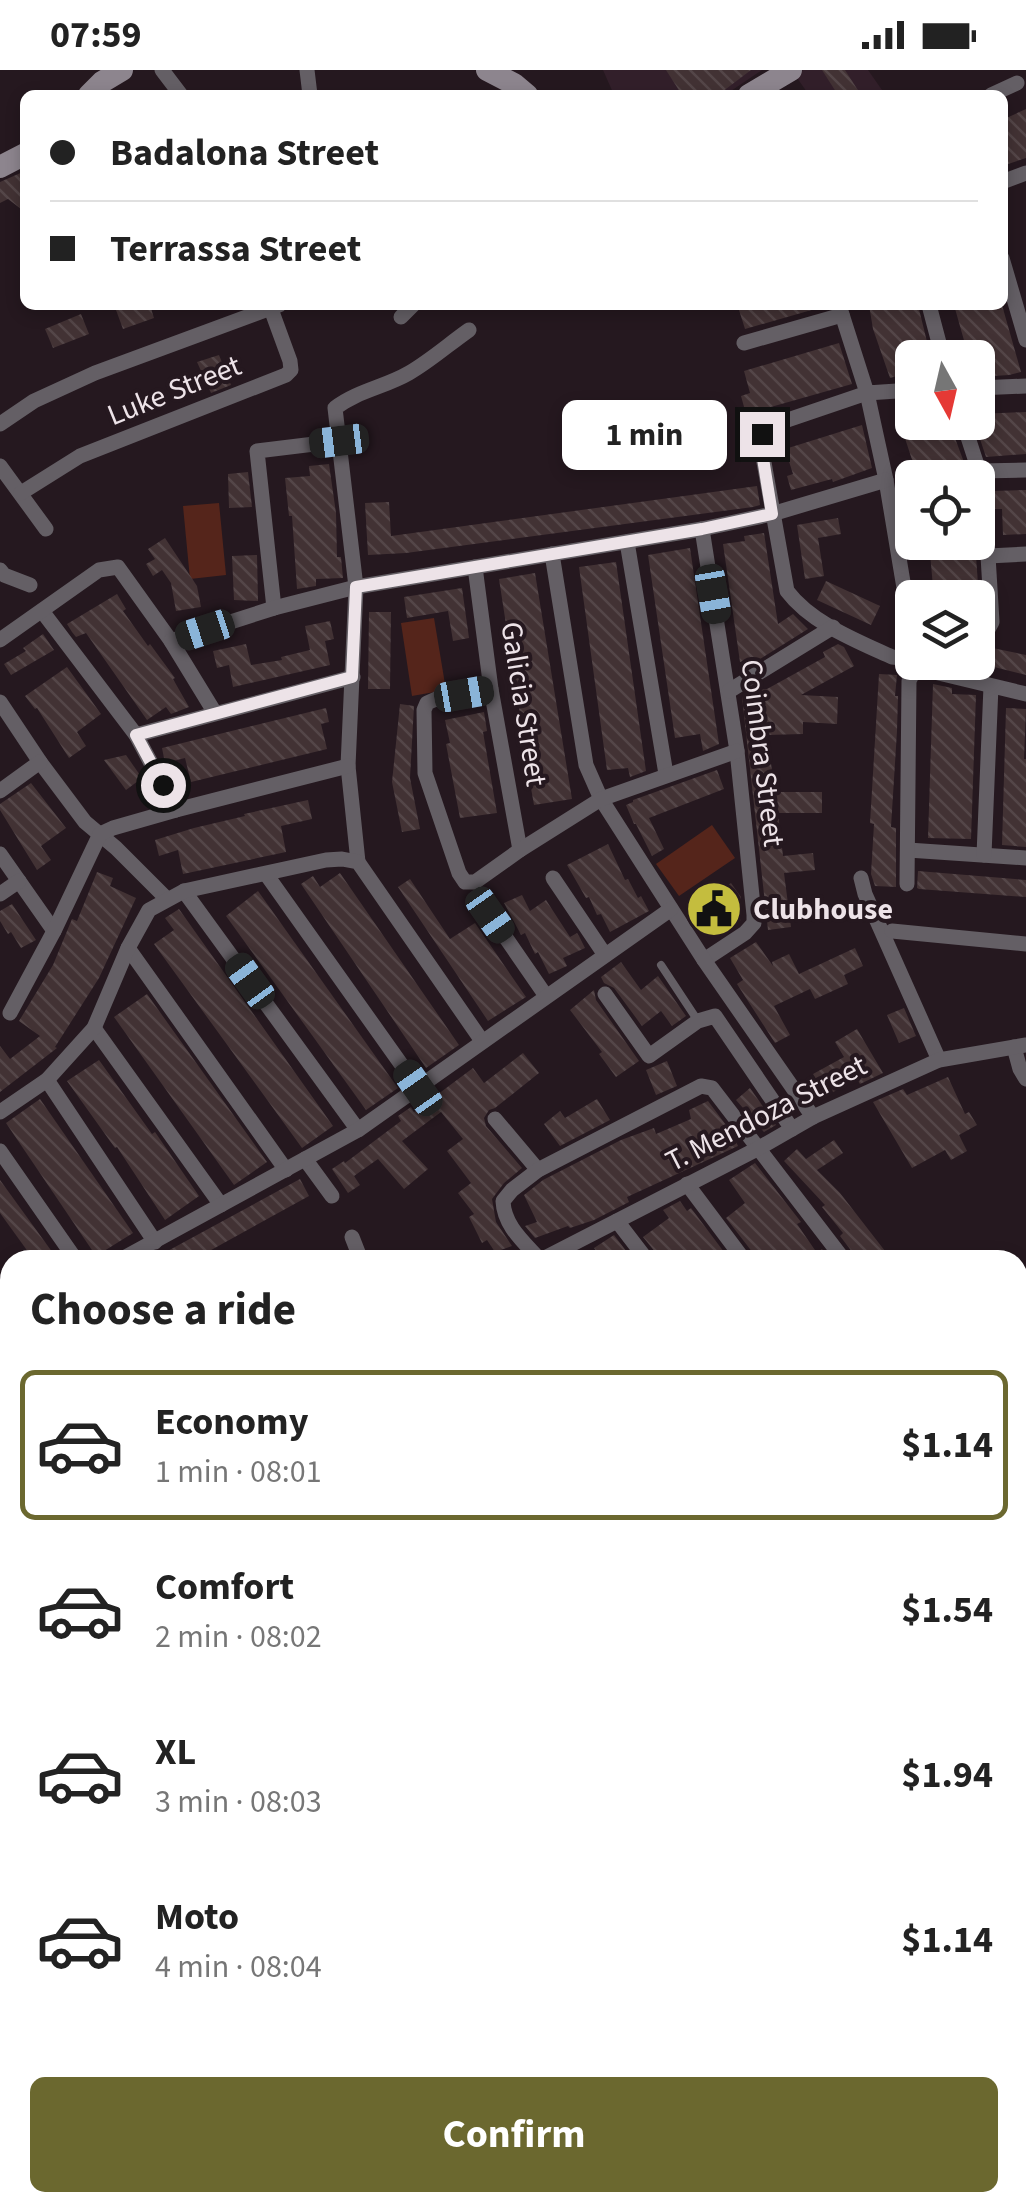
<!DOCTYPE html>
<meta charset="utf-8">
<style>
:root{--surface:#fff;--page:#f6f6f6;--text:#222;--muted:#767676;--line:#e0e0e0;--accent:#6b682f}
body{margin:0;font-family:"Source Sans 3",sans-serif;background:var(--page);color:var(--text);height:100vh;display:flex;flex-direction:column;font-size:38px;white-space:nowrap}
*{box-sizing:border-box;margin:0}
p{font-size:32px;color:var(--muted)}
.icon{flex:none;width:55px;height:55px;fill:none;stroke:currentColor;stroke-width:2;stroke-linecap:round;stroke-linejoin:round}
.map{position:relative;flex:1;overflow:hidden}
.drawer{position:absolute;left:0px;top:1180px;width:1028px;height:962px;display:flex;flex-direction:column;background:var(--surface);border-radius:30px 30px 0 0;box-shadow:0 5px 15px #0003}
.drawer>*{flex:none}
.banner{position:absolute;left:20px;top:20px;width:988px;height:220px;border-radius:15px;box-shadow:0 5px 15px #0003;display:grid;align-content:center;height:220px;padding:0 30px;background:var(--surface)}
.needle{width:65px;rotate:172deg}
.controls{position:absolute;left:895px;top:270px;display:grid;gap:20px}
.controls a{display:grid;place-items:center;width:100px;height:100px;border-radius:15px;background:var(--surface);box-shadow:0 5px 15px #0003;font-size:50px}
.end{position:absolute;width:45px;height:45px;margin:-22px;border:12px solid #ede3e8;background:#111;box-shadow:0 0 0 5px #111}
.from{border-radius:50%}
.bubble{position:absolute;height:70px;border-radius:15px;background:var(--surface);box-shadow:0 5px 15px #0003;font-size:32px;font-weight:700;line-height:70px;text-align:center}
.car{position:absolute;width:30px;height:60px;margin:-30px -15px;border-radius:12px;box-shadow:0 0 8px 2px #0007;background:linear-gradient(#222 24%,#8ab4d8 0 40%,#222 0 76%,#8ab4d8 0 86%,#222 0)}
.banner b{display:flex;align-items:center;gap:35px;height:95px;font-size:38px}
.banner b+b{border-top:2px solid var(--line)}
.banner i{width:25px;height:25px;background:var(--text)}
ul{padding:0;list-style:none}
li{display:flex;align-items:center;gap:30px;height:150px;margin:0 20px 15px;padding:0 10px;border:5px solid transparent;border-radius:15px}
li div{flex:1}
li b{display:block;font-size:38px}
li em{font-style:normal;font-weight:700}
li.active{border-color:var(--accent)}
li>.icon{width:90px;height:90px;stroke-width:1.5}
h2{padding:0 30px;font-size:45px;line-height:120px}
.action{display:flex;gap:20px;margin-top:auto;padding:20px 30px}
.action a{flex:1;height:115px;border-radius:15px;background:var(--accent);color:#fff;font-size:40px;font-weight:700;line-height:115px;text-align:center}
.status{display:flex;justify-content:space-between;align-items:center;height:70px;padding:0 50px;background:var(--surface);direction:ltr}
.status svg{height:28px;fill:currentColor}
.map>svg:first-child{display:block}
.built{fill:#321f2a}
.grass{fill:#55251b}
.building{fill:url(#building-back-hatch)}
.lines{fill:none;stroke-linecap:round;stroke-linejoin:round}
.lane{stroke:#645f65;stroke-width:8}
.street{stroke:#645f65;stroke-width:15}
.secondary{stroke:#8d858e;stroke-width:22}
.highway{stroke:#c9bdcb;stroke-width:28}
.route{stroke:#ede3e8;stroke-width:12}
.labels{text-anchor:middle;stroke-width:8;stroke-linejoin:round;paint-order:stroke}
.street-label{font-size:30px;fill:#ede3e8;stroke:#25181f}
.poi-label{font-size:30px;font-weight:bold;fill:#ede3e8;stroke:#25181f;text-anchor:start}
</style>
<div class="status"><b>07:59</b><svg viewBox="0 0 49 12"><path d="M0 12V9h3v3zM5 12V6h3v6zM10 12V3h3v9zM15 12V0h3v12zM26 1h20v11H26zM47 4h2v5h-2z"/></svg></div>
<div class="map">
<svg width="1026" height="2142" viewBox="0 0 1026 2142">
<defs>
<pattern id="building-back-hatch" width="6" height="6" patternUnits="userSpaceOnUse" patternTransform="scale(2.5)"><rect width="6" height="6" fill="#423234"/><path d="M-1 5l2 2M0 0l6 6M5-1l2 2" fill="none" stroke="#544648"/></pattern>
</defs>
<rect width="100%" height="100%" fill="#25181f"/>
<g class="built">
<path d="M603,0H762L725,25H614Z"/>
<path d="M803,0H868L882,20L875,25H809L795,5Z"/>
<path d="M0,1386L10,1399V1748L0,1752Z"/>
</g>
<g class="grass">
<path d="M219,433L226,505L190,509L183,436Z"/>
<path d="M434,548L446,620L412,626L401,553Z"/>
<path d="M712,755L735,788L679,826L656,794Z"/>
</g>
<g class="building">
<path d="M666,0H751L718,25H682Z"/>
<path d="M822,0H845L861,25H838Z"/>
<path d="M1026,39V88L1002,96V50Z"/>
<path d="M25,101V142L8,129L0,133V112Z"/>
<path d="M131,235H150L154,248L123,259L116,240Z"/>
<path d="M755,235H814L815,239L745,259L739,240Z"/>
<path d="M869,235H918L931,288H912V302L890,308L873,259Z"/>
<path d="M954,235H1002L1021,302L1009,305L978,307V288H969Z"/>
<path d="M81,244L89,264L53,278L45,259Z"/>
<path d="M839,273L852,314L746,344L741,326L750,323L744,301Z"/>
<path d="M219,285L231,315L211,323L197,292Z"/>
<path d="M912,338V352H922L924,360L943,352H949L968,403L953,408H918L897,344Z"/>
<path d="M1026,342V384L986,387L979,366L978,344Z"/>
<path d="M862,355L872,398L833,412L832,409L791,420L787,406L793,404L785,379Z"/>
<path d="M329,394L336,443L337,487H341L343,508L316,509V516L297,519L292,446H289L285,408L310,406L309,396Z"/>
<path d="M248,402L252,437L229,438L228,404Z"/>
<path d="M757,416L760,435L753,437L406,483L368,485L365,433L389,432L391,466Z"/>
<path d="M1026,420V464L1003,465L1002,439H994L993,421Z"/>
<path d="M838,448L841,464L818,468L824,506L805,509L797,455Z"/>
<path d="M764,463L778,554L793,544L808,559L760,589L740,592L723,474L745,471L744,466Z"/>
<path d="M165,468L197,516L201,537L176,541L171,513L162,500L153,506L146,494L155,489L148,479Z"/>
<path d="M929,472H975L979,528H934Z"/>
<path d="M690,478L719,674L703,681L700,664L675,668L648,485Z"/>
<path d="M257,485L258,531L234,530L232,486Z"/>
<path d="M616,492L646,701L630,707L628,698L607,700L579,497Z"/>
<path d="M535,503L572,729L534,735L518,645H520L499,509Z"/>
<path d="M826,511L880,536L871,555L817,530Z"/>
<path d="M462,518L469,568L453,571L448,541L407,548L404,527Z"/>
<path d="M117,524L126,539L123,541L148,576L150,574L175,608L173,609L189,637L171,644L166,637L147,650L86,563L76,567L72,562L67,554Z"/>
<path d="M369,542H391L390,619H368Z"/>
<path d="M330,551L334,569L325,571L330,595L233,617L229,595L217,598L213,581L246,574L251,595L282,590L281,587L310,580L305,556Z"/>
<path d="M43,564L54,580L11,605L4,594L26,581L23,578Z"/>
<path d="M838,574L844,577L854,596L801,625L838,627L837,654L803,652V664L767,665L775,722H822V743H778L783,786L813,783L815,800L784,803L791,857L768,860L742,627L750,621L767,619L825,587L823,582Z"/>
<path d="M978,575L1026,585V605L978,593Z"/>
<path d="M67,597L101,644L77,662L86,676L69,688L37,638L35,639L25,626Z"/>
<path d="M879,604L897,605L895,626H898L897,661L891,757L896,758V817L875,816L871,804L874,754L870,753Z"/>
<path d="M933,614L952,618V624L976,625L971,769L928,768Z"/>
<path d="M400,634L414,636L410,708L420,759L402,762L392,712Z"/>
<path d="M326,638L329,652L321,654L327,679L191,712L185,688L165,693L162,678Z"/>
<path d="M1006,638L1026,639L1024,689H1026V777L1002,775Z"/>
<path d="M484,642L487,661L483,662L497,743L460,748L446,674L450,673L445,650Z"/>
<path d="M126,685L142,708L126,720L104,690Z"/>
<path d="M717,700L724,719L649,748L664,779L652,786L636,754H634L626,735L633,732V730Z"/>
<path d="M31,713L66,758L41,776L51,790L37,800L0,740V734Z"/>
<path d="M308,730L312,749L281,756L286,782L183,804L178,780L159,786L155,770L194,758L245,746L244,744Z"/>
<path d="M608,774L625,810L628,809L638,828L641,826L649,841L610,862L601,844L597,845L589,827L586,828L567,795Z"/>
<path d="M918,801L1026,810V827L919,819L917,818Z"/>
<path d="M97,802L113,808L110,816L136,828L99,908L55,977L57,978L0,1022V976L10,989L40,966L19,951L53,895L72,849L77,851Z"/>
<path d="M340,803L459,975L426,998L301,814L313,806L320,817Z"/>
<path d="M410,809L450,869L475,853L526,927L488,951L398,817Z"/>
<path d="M731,813L741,827V830L732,837L741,850L725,861L716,848L702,858L690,841Z"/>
<path d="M258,821L398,1018L366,1040L226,846Z"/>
<path d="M522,825L530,841L546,830L570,867L577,863L579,866L585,878L563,888L567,896L549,904L538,882L535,884L525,863L521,865L504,833Z"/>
<path d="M12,834L36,870L21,878L11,862L8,864L0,851V841Z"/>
<path d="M179,839L333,1056L302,1078L154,874L174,860L165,848Z"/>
<path d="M756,872L773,896L772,892L789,884L799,904L855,878L863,896L844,905L848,914L815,929L810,919L774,936L790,965L775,973L737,914L743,910L730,888Z"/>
<path d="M621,892L641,920L658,906L686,946L672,956L661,941L642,956L614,918L604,913L601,907Z"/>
<path d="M594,920L596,930L639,991L616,1007L599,984L602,982L570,940Z"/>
<path d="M147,924L267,1092L234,1115L114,947Z"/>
<path d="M904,938L916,966L899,973L887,945Z"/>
<path d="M857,959L883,1003L860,1014L857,1009L826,1026L813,1004L844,987L835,972Z"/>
<path d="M523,983L539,1003L495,1038L489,1040L484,1048L486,1056L522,1098L504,1113L492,1129L496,1152L512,1176L495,1182L487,1170L482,1173L469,1147L474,1144L458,1123L471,1113L447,1081L463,1069L441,1042L402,1071L428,1099L404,1119L378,1089L354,1106L360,1115L348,1123L332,1099L344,1091L345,1093L401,1051L398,1046L411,1037L414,1042L473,998L484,1013Z"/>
<path d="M99,990L152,1064L155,1062L199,1126L165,1150L117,1077L115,1078L67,1011Z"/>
<path d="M667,991L677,1016L656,1025L646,1000Z"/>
<path d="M948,1007L965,1044L969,1042L977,1055L959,1065L967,1081L951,1090L945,1080L912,1098L873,1032L903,1019L907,1025Z"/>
<path d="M750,1018L776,1055L764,1062L736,1030Z"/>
<path d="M40,1029L133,1163L96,1186L6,1053Z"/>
<path d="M597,1029L610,1050L560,1076L544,1054L560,1041L565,1048Z"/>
<path d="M708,1031L732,1063L738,1076L627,1127L629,1132L594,1150L570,1158L568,1156L535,1168L525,1156L537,1152L524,1125L543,1110L621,1070L654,1058L656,1064L691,1049L689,1040Z"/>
<path d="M834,1070L843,1083L817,1100L840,1123L892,1190H855L853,1183L840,1166L843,1163L822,1137L825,1135L784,1091L797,1079L806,1089Z"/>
<path d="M755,1093L801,1152L797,1154L817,1183L822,1179L830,1190H755L753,1183L726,1148L745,1133L729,1110Z"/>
<path d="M300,1109L309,1126L193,1190H151Z"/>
<path d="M0,1110L58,1190H34L0,1143Z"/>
<path d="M680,1131L687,1141L691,1138L730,1190H705L701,1185L693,1190H658L656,1183L643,1167L669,1148L663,1140Z"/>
<path d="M614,1165L633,1190H586L597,1182L594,1178Z"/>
</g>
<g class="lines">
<g class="lane">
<path d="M661,895L698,951"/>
<path d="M0,1472L10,1486"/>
<path d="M10,1624L6,1628V1634L10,1639"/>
<path d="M0,1697L10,1710"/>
<path d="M0,1721L10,1717"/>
<path d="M0,1765L10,1762"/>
</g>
<g class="street">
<path d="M162,0L181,25"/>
<path d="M307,0L310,25"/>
<path d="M991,25L1017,13"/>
<path d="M1002,112L1026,103"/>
<path d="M1002,188L1026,270"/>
<path d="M839,235L867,323L886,410L909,548V579L902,588L892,587C857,571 811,553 787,521L760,370L767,357L867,323L912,320"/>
<path d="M929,235L943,288"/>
<path d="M401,247L413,235"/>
<path d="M744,273L842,245"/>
<path d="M978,318L1026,316"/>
<path d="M963,352L979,401L988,486L992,552L987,561L978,563"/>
<path d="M0,354L34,331L95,303L279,235"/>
<path d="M0,396L46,459"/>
<path d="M979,401L1026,400"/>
<path d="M21,423L80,386L286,305L291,300L290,291L271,239"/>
<path d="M702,459L737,681L754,845V853L745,863L704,890"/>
<path d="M627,472L666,704"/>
<path d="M552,484L586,695L601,729L704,890L813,1047"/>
<path d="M988,486L1026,484"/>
<path d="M475,497L491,619L520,780"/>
<path d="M0,500L4,505L30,515"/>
<path d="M274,538L257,381L339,371"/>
<path d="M42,541L136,665L176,740"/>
<path d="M0,570L99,500L118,497L171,571L215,643"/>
<path d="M171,571L274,538L356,517L702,459L772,444L886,410"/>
<path d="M491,619L436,629L427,633L424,640L425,703L459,803L465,812H475L520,780L601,729L737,681"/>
<path d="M729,621L833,557"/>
<path d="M0,632L40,692L85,752L116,778L167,829"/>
<path d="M136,665L353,607"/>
<path d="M0,721L40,692"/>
<path d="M908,780L1026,788"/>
<path d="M0,784L54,861"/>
<path d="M984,785L991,616"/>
<path d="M358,792L348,696L356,517L335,338C357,321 385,317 409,303C430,291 449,274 469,260"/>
<path d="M266,804L418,1018"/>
<path d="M553,808L605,885"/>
<path d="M861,808L865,824L939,990"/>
<path d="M907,814L909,611L913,603L922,599L1026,624"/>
<path d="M184,821L358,1060"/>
<path d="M0,824L19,811"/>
<path d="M490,845L546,926"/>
<path d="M892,861L1026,874"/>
<path d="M128,878L286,1100"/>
<path d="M605,924L649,986L698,951L715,946L792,1059"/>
<path d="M10,943L54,861L100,764L113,758L176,740L348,696"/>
<path d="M94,958L221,1135"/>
<path d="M1014,977L1020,999L1026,1009"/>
<path d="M47,1010L155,1172"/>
<path d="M0,1042L47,1010L94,958L128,878L149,840L184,821L326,790L342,789L358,792L482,971"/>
<path d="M495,1049L538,1100"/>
<path d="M0,1081L76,1190"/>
<path d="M305,1089L332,1126"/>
<path d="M687,1114L744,1190"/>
<path d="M617,1151L647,1190"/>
<path d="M352,1167L361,1190"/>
<path d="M120,1190L358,1060L671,839"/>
<path d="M540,1190C524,1172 504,1156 503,1131L512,1120L538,1100L701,1016L712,1018L844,1190"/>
<path d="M541,1190L759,1078L813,1047L939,990L1026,975"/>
<path d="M1018,1420L1026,1430"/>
<path d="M1018,1517L1026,1509"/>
<path d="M1018,1551L1026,1561"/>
<path d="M1018,1658L1026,1666"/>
<path d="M1018,1906L1026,1919"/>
<path d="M699,2132L706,2142"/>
<path d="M726,2142L731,2132"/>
</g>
<g class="secondary">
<path d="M487,0L514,14L527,25"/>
<path d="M89,25L102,12L122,0"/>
<path d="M749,25L791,0"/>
<path d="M0,97L25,84"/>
</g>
<g class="highway">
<path d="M0,1273L10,1287"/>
<path d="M0,1352L10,1367"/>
<path d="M568,2132L575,2142"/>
<path d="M621,2132L628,2142"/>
</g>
</g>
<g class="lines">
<path class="route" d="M163,715L136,665L352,607L356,517L702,459L772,444L760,370L762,364"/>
</g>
<defs>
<g id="civic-disc" transform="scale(2.875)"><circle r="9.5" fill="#c4bd3e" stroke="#25181f"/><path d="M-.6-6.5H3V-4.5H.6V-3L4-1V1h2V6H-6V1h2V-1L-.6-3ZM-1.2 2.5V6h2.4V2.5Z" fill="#111"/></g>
</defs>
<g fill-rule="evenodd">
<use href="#civic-disc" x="714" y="839"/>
</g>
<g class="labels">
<g class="street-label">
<text transform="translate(174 320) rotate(-22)" y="10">Luke Street</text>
<text transform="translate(524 634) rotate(81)" y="10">Galicia Street</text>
<text transform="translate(763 683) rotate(83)" y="10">Coimbra Street</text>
<text transform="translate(766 1043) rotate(-27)" y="10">T. Mendoza Street</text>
</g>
<g class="poi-label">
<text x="753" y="849">Clubhouse</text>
</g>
</g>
</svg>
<div class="controls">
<a><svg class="needle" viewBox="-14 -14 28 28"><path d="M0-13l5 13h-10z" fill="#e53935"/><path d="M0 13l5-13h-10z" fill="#767676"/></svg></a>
<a><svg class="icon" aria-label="locate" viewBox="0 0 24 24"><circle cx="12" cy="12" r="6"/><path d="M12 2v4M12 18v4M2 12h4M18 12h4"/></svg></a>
<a><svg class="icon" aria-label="layers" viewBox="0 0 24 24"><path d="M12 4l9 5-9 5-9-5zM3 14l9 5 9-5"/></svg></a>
</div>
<i class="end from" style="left:163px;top:715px"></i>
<i class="end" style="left:762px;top:364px"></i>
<div class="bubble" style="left:562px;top:330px;width:165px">1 min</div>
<i class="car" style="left:339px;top:371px;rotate:263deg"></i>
<i class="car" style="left:713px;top:524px;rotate:170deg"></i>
<i class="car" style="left:205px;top:560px;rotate:252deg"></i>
<i class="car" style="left:464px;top:624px;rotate:80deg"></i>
<i class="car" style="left:490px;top:845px;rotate:145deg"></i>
<i class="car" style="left:250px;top:911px;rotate:324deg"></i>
<i class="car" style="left:418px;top:1018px;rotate:325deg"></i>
<div class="banner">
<b><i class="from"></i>Badalona Street</b>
<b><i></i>Terrassa Street</b>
</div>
<section class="drawer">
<h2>Choose a ride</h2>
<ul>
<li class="active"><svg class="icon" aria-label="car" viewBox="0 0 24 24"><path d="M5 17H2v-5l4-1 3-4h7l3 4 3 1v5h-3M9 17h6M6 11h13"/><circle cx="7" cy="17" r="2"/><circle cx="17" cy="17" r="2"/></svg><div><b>Economy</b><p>1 min · 08:01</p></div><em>$1.14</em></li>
<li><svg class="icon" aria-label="car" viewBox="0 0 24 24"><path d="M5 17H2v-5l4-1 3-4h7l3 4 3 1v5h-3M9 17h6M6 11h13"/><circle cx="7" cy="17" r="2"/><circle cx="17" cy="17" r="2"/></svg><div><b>Comfort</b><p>2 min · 08:02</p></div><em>$1.54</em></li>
<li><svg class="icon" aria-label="car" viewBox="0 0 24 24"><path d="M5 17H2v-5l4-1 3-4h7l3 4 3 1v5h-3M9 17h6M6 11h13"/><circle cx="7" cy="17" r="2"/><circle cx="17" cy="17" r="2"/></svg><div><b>XL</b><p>3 min · 08:03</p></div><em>$1.94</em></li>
<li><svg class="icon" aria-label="car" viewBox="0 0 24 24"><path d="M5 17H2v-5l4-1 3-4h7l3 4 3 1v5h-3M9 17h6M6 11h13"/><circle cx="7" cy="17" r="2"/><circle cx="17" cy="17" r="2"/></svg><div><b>Moto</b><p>4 min · 08:04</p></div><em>$1.14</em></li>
</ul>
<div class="action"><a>Confirm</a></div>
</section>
</div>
